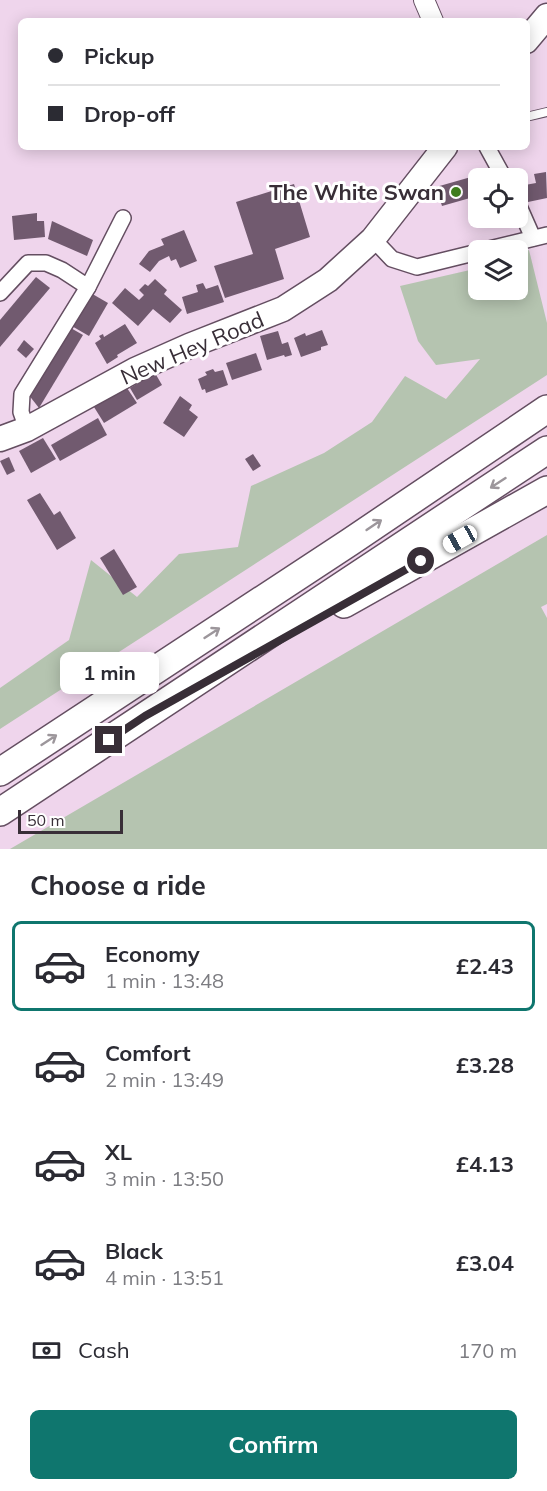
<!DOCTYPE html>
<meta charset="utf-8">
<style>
:root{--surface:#fff;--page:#f2f2f3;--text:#2b2b33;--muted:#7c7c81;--line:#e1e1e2;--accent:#0f766e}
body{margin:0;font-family:Mulish,sans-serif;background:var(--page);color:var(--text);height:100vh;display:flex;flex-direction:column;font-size:22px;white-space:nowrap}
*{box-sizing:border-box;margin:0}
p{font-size:20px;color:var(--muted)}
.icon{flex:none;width:33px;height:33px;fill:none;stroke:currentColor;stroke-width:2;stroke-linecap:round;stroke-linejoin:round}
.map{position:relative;height:849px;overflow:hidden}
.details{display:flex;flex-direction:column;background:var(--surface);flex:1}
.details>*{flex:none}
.guide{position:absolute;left:18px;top:18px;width:512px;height:132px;border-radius:9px;box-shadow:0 3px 15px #0003;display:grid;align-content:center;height:132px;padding:0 30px;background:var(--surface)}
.controls{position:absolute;left:468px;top:168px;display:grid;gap:12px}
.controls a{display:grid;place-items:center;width:60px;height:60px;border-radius:9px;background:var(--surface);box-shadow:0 3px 15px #0003;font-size:30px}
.scale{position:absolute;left:18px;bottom:15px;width:105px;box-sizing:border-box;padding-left:6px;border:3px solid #382e37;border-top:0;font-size:16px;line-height:21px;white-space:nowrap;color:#382e37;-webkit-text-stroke:4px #fff;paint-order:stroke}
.end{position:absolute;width:27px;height:27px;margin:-14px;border:8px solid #382e37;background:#fff;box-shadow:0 0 0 3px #fff}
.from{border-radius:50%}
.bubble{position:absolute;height:42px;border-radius:9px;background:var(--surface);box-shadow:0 3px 15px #0003;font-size:20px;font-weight:700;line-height:42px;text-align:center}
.car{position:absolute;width:18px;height:36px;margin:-18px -9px;border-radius:8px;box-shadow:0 0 4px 2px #0007;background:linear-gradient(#fff 24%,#345 0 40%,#fff 0 76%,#345 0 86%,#fff 0)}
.guide b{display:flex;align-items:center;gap:21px;height:57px;font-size:22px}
.guide b+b{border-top:2px solid var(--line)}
.guide i{width:15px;height:15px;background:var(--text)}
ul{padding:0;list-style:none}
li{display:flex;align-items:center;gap:18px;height:90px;margin:0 12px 9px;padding:0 18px;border:3px solid transparent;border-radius:9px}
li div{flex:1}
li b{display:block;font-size:22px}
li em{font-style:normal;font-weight:700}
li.current{border-color:var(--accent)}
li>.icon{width:54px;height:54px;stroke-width:1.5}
h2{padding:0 30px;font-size:27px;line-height:72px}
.pay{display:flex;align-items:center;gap:15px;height:66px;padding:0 30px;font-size:22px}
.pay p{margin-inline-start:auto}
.button{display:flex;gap:12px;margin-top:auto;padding:12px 30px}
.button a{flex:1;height:69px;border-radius:9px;background:var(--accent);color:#fff;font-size:24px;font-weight:700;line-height:69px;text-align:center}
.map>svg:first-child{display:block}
.green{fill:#b5c4b0}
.building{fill:#715a6f}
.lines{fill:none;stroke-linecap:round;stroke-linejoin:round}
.service-casing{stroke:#644e61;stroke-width:10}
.minor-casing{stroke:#644e61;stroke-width:18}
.tertiary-casing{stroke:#644e61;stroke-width:22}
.primary-casing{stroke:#644e61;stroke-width:27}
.motorway-casing{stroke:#644e61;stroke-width:30}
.service{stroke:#fff;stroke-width:8}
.minor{stroke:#fff;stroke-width:15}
.tertiary{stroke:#fff;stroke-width:20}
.primary{stroke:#fff;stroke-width:24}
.motorway{stroke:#fff;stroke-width:27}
.oneway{stroke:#9c969b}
.route{stroke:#382e37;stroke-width:8}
.poi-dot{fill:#3f7e1d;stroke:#fff;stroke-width:2}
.labels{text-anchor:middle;stroke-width:6;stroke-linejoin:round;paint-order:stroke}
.poi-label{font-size:22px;font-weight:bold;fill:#382e37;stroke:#fff;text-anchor:end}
.street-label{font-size:22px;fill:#382e37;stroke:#fff}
</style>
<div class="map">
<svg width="547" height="849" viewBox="0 0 547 849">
<rect width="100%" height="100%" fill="#efd5ec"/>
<g class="green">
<path d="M529,250L547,323V375L0,729V688L69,640L91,560L137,597L179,554L238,547L251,486L324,453L372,422L405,376L446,399L480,359L436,365L418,341L400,286L470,270L471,271L473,265L478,264V290H518V254Z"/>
<path d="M547,535V604L541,607L547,618V849H10Z"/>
</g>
<g class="building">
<path d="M546,172L547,198L528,202L525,185L536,183L534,174Z"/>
<path d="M471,177L477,196L442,206L436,187Z"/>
<path d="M294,184L310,237L275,249L284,279L225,298L214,266L253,254L236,202Z"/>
<path d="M37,213V221H44L45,237L14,240L12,216Z"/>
<path d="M52,221L93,240L87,256L48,239Z"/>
<path d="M184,230L197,261L180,268L176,259L171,261L169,256L159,261L150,272L139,264L149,251L164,245L161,239Z"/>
<path d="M36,277L50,288L0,347V320Z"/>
<path d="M155,279L167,290L164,294L182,310L170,323L153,309L138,326L112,303L125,288L139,300L144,295L139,290L145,284L148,286Z"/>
<path d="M203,283L206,289L218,285L224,302L187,314L182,297L198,292L196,285Z"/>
<path d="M89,292L108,303L89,336L70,325Z"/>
<path d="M125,324L137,343L117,355L118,357L107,364L95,343L101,339L99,336L103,334L104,337Z"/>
<path d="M69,327L83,335L39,408L28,394Z"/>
<path d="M322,330L328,345L321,347V350L301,357L294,338L305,333L306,336Z"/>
<path d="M278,331L282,344L288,342L292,355L285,357L284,355L267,360L260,336Z"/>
<path d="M24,340L34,349L26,358L17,350Z"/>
<path d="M256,353L262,370L232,380L226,363Z"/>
<path d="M213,369L215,372L223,370L228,385L206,393L205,389L202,390L198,379L207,375L205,372Z"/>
<path d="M155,373L162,385L137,400L130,388Z"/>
<path d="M127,388L137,403L104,423L94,407Z"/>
<path d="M180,396L192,405L189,410L198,417L184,437L163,423Z"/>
<path d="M98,418L107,435L60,461L51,445Z"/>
<path d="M43,438L56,459L31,473L19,451Z"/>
<path d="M253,454L261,466L253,471L245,459Z"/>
<path d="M9,457L15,471L7,475L0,461Z"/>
<path d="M40,493L54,515L60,511L76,538L57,550L27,500Z"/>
<path d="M114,549L137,587L123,595L100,558Z"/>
</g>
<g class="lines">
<g class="service-casing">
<path id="service" d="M526,117L547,112"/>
</g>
<g class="minor-casing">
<g id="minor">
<path d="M487,147L504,178"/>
<path d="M518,204L533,238"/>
<path d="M373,239L392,259L417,267L478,252"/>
<path d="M485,250L547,235"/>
<path d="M0,293L28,263H46L62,270L88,287"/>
<path d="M27,429L21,412L22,394L88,287L123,218"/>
</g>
</g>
<g class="tertiary-casing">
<path id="tertiary" d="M424,0L433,21"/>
</g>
<g class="primary-casing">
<g id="primary">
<path d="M526,41L547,16"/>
<path d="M0,439L27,429L135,370L189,346L283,309L328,280L373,239L445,147"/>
</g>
</g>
<g class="motorway-casing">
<g id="motorway">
<path d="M344,604L547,490"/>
<path d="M0,772L350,542L547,409"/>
<path d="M0,812L547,450"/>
</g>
</g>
<use href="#service" class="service"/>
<use href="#minor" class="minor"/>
<use href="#tertiary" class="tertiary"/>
<use href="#primary" class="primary"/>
<use href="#motorway" class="motorway"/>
</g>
<defs><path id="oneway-shaft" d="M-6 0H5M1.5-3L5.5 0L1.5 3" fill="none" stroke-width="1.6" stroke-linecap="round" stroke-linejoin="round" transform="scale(1.5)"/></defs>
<g class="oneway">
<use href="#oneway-shaft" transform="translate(498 483) rotate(147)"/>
<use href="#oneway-shaft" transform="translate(374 525) rotate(-34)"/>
<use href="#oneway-shaft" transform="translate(212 633) rotate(-33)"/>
<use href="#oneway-shaft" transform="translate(49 740) rotate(-33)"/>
</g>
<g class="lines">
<path class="route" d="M109,740L145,716L421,561"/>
</g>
<circle class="poi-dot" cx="456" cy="192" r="6"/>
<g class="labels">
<g class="poi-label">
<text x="444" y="200">The White Swan</text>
</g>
<g class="street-label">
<text transform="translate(192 348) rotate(-23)" y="8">New Hey Road</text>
</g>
</g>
</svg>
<div class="controls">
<a><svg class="icon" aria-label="locate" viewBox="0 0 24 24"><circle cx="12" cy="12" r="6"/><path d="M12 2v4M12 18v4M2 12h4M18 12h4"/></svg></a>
<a><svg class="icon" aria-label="layers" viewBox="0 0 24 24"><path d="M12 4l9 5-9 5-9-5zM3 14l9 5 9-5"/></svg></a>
</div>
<div class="scale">50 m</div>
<i class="end from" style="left:421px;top:561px"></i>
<i class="end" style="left:109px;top:740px"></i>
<div class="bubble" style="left:60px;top:652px;width:99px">1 min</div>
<i class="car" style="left:460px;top:539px;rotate:241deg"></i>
<div class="guide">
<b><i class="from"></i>Pickup</b>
<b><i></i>Drop-off</b>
</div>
</div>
<section class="details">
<h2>Choose a ride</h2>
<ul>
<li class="current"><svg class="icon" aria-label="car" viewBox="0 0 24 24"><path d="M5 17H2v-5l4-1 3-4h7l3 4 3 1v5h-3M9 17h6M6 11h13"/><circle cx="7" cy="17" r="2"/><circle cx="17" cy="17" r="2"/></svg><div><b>Economy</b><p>1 min · 13:48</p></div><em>£2.43</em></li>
<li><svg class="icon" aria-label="car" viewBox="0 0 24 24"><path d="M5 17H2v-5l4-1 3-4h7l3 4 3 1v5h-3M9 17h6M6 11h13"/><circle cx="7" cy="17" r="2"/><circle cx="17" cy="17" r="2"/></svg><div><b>Comfort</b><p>2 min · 13:49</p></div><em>£3.28</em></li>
<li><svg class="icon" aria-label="car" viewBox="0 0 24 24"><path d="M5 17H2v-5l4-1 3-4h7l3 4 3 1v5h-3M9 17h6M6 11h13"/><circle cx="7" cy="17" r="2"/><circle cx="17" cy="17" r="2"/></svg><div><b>XL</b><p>3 min · 13:50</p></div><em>£4.13</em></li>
<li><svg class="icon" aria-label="car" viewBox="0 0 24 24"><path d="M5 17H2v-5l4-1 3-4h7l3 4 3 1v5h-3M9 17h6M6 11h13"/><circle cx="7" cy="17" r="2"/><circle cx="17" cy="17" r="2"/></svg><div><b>Black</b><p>4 min · 13:51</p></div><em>£3.04</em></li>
</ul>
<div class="pay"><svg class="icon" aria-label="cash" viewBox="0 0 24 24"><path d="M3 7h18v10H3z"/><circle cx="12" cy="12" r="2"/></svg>Cash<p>170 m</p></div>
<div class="button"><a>Confirm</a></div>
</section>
